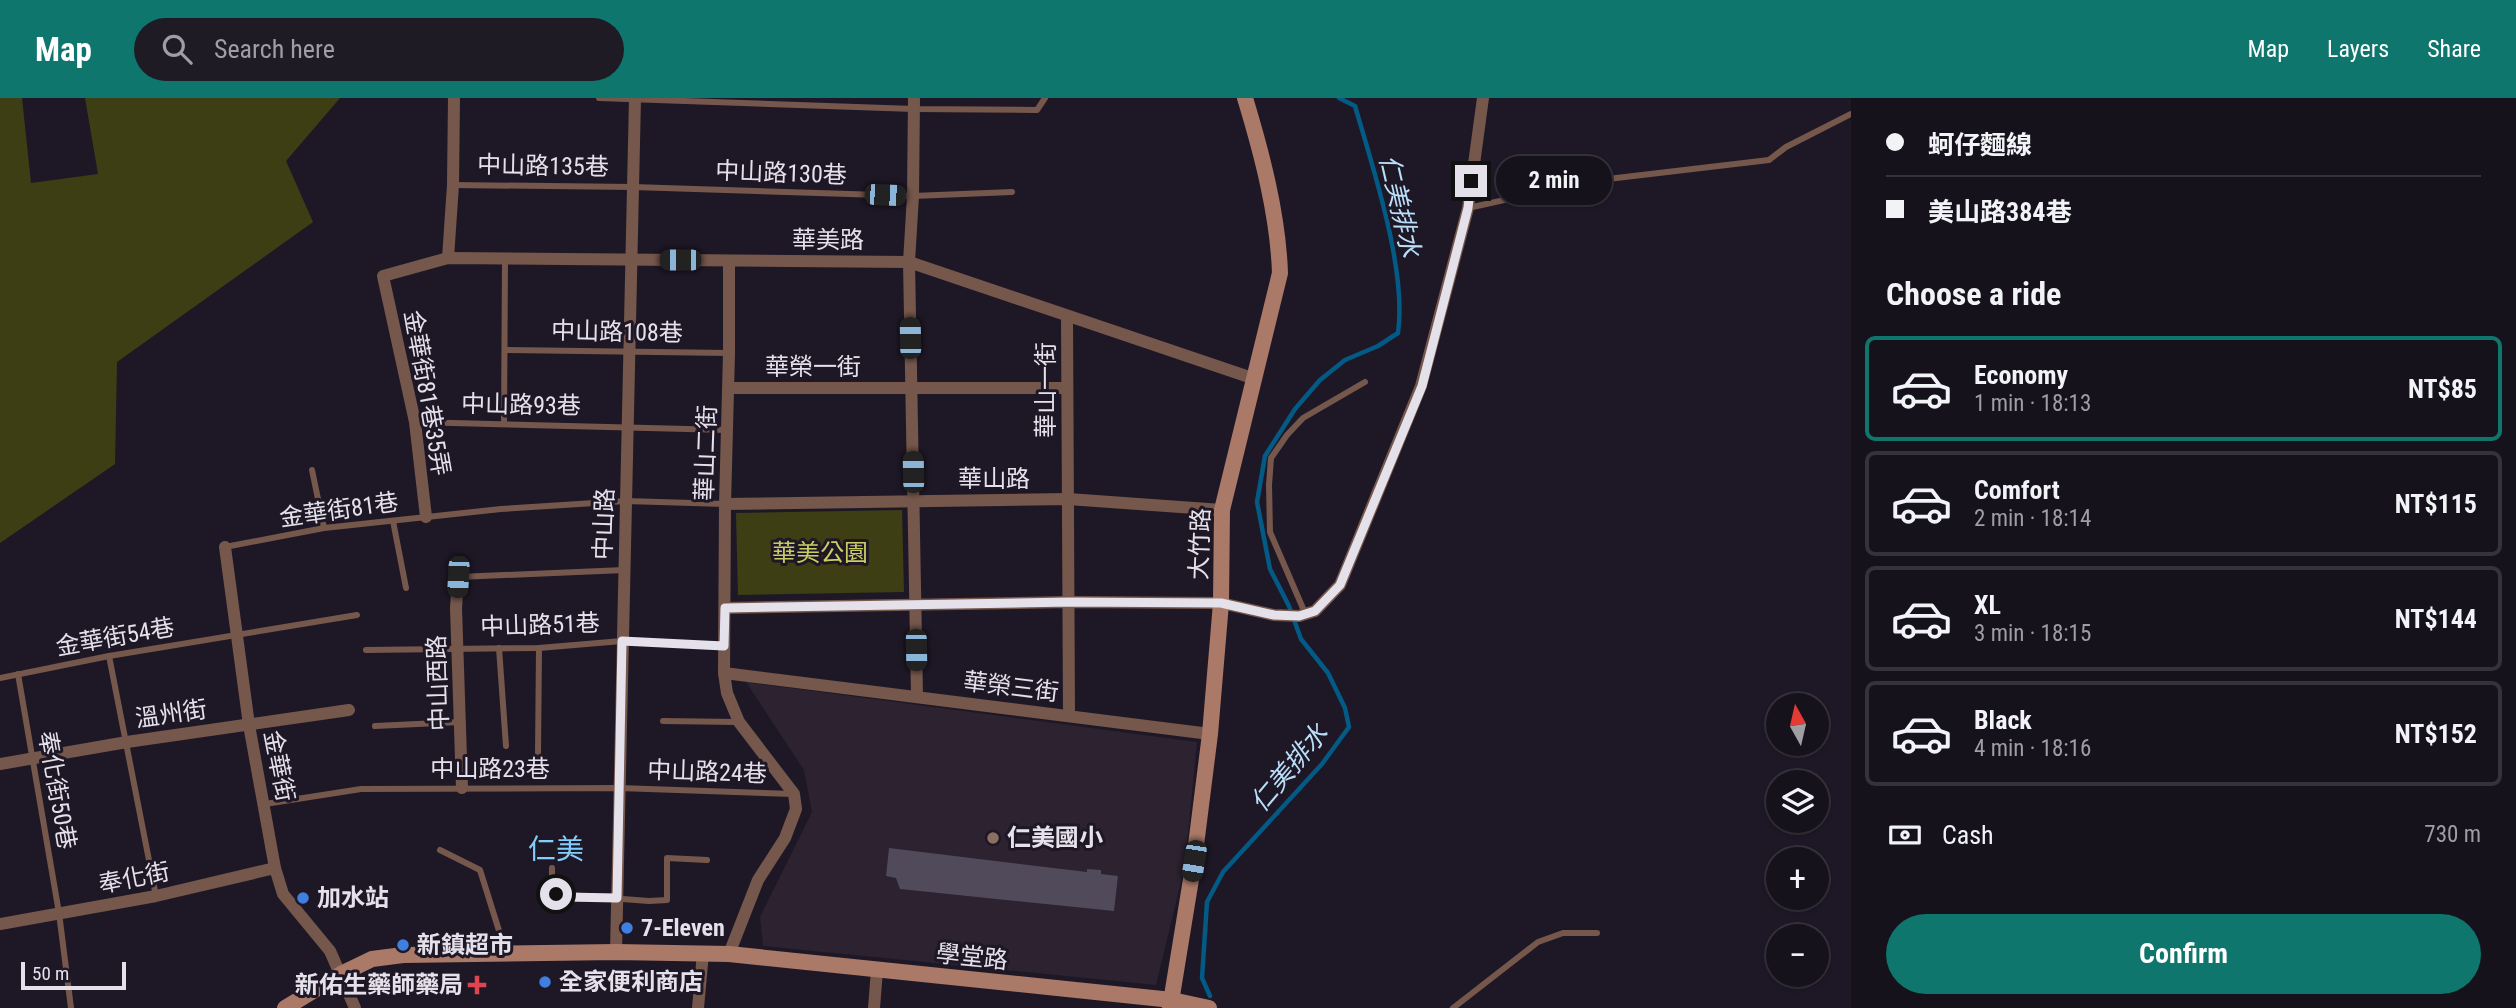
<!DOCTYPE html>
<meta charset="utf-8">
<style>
:root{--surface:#16121c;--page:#1f1b25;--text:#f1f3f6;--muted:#9e9ea3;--line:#35323b;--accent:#0f766e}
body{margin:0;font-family:"Roboto Condensed","Noto Sans TC",sans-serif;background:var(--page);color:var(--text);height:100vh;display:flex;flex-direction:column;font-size:26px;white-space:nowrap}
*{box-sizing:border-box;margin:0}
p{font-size:23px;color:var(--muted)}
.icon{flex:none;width:38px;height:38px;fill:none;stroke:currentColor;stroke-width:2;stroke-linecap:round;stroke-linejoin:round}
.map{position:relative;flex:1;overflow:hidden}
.details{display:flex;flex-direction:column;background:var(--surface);width:665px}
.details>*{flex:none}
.banner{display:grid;align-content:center;height:154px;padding:0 35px;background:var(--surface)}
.needle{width:46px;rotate:352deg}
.fabs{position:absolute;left:1766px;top:595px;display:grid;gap:14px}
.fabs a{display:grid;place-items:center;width:63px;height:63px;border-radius:50%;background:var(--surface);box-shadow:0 2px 5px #0004,0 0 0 2px var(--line);font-size:35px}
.scale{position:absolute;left:21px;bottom:18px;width:105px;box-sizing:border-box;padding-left:7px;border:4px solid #e5e1eb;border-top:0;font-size:19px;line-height:24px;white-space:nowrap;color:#e5e1eb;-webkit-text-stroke:5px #1e1826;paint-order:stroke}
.end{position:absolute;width:32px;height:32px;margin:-16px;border:9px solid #e5e1eb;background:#111;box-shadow:0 0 0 4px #111}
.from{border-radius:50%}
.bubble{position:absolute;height:49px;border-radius:24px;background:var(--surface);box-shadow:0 2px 5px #0004,0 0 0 2px var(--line);font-size:23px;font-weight:700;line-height:49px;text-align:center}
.car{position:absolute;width:21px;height:42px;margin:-21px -10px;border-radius:9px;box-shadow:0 0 5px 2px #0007;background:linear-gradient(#222 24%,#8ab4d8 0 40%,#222 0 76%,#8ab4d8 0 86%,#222 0)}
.banner b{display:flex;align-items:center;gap:24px;height:66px;font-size:26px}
.banner b+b{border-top:2px solid var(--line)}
.banner i{width:18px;height:18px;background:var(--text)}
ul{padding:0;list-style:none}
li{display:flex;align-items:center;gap:21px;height:105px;margin:0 14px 10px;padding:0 21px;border:4px solid var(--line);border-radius:10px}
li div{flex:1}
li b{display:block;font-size:26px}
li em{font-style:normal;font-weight:700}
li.on{border-color:var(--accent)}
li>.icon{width:63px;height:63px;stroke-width:1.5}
h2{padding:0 35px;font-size:32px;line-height:84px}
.pay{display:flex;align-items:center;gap:18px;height:77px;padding:0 35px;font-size:26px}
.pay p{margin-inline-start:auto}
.button{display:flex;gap:14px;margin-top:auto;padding:14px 35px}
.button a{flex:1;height:80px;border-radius:42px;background:var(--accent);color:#fff;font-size:28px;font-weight:700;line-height:80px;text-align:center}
header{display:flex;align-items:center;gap:42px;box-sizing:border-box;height:98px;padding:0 35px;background:var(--accent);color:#fff}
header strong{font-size:33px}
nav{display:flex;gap:38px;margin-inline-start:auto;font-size:24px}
.search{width:490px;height:63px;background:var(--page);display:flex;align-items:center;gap:18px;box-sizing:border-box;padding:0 24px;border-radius:38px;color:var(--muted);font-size:26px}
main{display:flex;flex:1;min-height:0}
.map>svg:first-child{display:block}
.education{fill:#2c2230}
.green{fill:#3d3e14}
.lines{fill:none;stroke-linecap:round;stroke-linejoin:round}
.stream{stroke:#025a85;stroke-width:4.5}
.building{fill:#504a5a}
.lane{stroke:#76574c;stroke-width:6}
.street{stroke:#76574c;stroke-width:12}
.secondary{stroke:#ab7967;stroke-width:16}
.route{stroke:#e5e1eb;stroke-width:9}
.education-dot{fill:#8d6e63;stroke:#1e1826;stroke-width:2.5}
.shop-dot{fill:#3f7fe0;stroke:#1e1826;stroke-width:2.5}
.health-dot{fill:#e0444e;stroke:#1e1826;stroke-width:2.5}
.labels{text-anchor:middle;stroke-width:6;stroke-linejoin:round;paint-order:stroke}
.street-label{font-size:24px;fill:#e5e1eb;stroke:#1e1826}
.park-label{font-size:24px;fill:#cacd63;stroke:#1e1826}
.poi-label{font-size:24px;font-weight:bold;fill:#e5e1eb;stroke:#1e1826;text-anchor:start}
.water-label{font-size:26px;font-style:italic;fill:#badef8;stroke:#1e1826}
.quarter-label{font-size:28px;fill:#82cdfc;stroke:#1e1826}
</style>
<header>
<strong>Map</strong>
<div class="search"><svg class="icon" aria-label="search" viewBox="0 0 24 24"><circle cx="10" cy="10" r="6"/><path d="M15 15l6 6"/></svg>Search here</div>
<nav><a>Map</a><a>Layers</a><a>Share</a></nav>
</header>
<main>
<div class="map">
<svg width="1851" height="910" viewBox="0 0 1851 910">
<rect width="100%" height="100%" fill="#1e1826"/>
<path class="education" d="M746,584L1197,644L1185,767L1156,887L763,848L760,819L812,714L804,672Z"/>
<g class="green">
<path d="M0,0H22L31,85L98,76L85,0H340L286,63L313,124L117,264L115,366L0,445Z"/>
<path d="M902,412L904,494L738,497L736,415Z"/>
</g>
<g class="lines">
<path class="stream" d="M1210,898L1202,880L1207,804L1223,774L1322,666L1349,629L1345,610L1328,575L1301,541L1289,508L1270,471L1257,404L1265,358L1295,311L1320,282L1345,262L1378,248L1398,235C1407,172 1373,70 1355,8L1339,0"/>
</g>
<path class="building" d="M889,750L1087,774V771L1101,772V776L1118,778L1114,813L900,791L896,780L886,778Z"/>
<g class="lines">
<g class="lane">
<path d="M599,0L914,11L1037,12L1045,0"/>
<path d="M454,87L633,89L913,98L1012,94"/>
<path d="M1468,110L1591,83L1769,62L1786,49L1851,16"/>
<path d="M505,252L729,255"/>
<path d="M415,324L727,332"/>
<path d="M504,326L505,161"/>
<path d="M312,372L324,430"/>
<path d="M393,423L406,490"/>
<path d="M225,449L324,430L501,411L626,403L725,406"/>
<path d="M458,479L624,472"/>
<path d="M1305,515L1270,434L1269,387L1271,360L1287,337L1303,320L1365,284"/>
<path d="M499,550L506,648"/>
<path d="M366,552L539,550L622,543L724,548"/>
<path d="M109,558L156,798"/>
<path d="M18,576L59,815L71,910"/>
<path d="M0,580L109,558L357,517"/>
<path d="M663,623L738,624"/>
<path d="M375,628L460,624"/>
<path d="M538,655L539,550"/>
<path d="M265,706L361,691L619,690L794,696"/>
<path d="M440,752L480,772L506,855"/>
<path d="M552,770V790L556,796L649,803L667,802V760L707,762"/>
<path d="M1453,910L1538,844L1563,835H1597"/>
</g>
<g class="street">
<path d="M914,0L913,98L909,164L917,598"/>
<path d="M448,160L453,87L454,0"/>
<path d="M729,163V255L725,406L724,575L727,595L739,624L794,696L796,711L785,740L758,782L729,856"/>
<path d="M1067,218L1069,617"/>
<path d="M729,290H1066"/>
<path d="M725,406L1068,401L1222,412"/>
<path d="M426,419L415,324L383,178L448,160L909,164L1255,281"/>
<path d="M225,449L249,627L275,770L283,796L330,853L355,910"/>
<path d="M458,479L456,510L462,690"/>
<path d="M725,510L1069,504L1221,505L1274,517L1299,518L1315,513L1340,487L1421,288L1468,110L1483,0"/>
<path d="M724,575L1210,636"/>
<path d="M0,666L127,644L349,612"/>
<path d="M0,826L156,798L275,770"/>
<path d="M616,854L635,0"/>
<path d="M698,910L703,855"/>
<path d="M874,910L877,872"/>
</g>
<g class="secondary">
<path d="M285,910L341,876L372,861L403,857L616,854L729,856L1172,902L1209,910"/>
<path d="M1170,910L1194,763L1210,636L1221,505L1222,412L1280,175C1278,117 1262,56 1245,0"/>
</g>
</g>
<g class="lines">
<path class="route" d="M556,796L566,799L617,800L622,543L724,548L725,510L1069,504L1221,505L1274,517L1299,518L1315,513L1340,487L1422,288L1468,110L1471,83"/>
</g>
<circle class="education-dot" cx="993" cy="740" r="7"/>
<g class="shop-dot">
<circle cx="303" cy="800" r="7"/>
<circle cx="627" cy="830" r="7"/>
<circle cx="403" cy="847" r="7"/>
<circle cx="545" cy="884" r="7"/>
</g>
<path class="health-dot" d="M473.5 876.5h7v7h7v7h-7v7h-7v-7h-7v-7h7z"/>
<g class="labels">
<g class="street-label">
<text transform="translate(543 68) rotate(1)" y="8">中山路135巷</text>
<text transform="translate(781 75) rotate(2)" y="8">中山路130巷</text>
<text x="828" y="150">華美路</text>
<text transform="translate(617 234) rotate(1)" y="8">中山路108巷</text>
<text x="813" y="277">華榮一街</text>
<text transform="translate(1046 292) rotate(-90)" y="8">華山一街</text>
<text transform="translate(427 295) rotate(80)" y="8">金華街81巷35弄</text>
<text transform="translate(521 307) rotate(1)" y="8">中山路93巷</text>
<text transform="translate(706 355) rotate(-88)" y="8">華山二街</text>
<text x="994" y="389">華山路</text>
<text transform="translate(339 412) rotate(-8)" y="8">金華街81巷</text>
<text transform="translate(604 426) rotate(-88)" y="8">中山路</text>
<text transform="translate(1200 446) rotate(-88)" y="8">大竹路</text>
<text transform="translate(540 527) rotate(-2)" y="8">中山路51巷</text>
<text transform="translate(115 539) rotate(-10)" y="8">金華街54巷</text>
<text transform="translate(438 585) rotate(-92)" y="8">中山西路</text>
<text transform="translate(1011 589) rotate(7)" y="8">華榮三街</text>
<text transform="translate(171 616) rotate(-8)" y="8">溫州街</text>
<text transform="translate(279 668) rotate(79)" y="8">金華街</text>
<text x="490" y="679">中山路23巷</text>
<text transform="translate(707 674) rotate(2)" y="8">中山路24巷</text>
<text transform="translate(57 692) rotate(80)" y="8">奉化街50巷</text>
<text transform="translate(134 780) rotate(-11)" y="8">奉化街</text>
<text transform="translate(972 859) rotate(6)" y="8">學堂路</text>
</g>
<g class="park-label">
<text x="820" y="463">華美公園</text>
</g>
<g class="poi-label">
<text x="1007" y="748">仁美國小</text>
<text x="317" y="808">加水站</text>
<text x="641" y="838">7-Eleven</text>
<text x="417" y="855">新鎮超市</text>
<text x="559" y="892">全家便利商店</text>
<text x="463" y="895" text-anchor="end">新佑生藥師藥局</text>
</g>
<g class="water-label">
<text transform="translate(1400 108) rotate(77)" y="9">仁美排水</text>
<text transform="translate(1289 670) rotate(-50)" y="9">仁美排水</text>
</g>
<g class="quarter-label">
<text x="556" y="761">仁美</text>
</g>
</g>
</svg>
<div class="fabs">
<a><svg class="needle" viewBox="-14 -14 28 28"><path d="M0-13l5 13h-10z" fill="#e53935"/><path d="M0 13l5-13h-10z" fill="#9e9ea3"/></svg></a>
<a><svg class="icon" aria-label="layers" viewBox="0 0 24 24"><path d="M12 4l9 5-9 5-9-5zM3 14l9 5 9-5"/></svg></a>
<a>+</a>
<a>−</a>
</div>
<div class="scale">50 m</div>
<i class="end from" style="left:556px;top:796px"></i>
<i class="end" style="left:1471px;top:83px"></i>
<div class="bubble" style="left:1496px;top:58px;width:116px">2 min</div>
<i class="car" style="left:885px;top:97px;rotate:92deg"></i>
<i class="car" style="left:680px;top:162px;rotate:270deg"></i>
<i class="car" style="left:910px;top:240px;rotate:359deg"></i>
<i class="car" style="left:913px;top:374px;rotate:359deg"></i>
<i class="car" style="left:458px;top:479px;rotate:183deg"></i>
<i class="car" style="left:916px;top:552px;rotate:179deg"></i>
<i class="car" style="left:1194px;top:763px;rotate:189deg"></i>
</div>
<section class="details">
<div class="banner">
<b><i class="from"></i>蚵仔麵線</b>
<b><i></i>美山路384巷</b>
</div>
<h2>Choose a ride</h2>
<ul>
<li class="on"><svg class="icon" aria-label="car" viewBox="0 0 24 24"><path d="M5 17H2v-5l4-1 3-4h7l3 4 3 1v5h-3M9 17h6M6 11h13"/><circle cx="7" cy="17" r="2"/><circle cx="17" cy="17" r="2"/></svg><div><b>Economy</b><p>1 min · 18:13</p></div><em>NT$85</em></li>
<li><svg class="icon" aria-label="car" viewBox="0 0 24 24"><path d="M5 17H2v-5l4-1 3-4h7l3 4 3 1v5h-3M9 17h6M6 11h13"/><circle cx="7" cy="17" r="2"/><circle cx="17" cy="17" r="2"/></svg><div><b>Comfort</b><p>2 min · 18:14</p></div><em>NT$115</em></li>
<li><svg class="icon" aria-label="car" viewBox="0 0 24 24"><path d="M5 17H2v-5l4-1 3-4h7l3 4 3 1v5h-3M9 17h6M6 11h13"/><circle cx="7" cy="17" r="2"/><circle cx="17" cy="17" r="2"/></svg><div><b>XL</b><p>3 min · 18:15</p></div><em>NT$144</em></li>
<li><svg class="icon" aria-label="car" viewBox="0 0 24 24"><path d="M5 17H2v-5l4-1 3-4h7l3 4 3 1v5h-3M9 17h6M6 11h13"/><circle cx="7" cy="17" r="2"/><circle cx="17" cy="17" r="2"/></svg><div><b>Black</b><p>4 min · 18:16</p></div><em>NT$152</em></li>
</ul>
<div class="pay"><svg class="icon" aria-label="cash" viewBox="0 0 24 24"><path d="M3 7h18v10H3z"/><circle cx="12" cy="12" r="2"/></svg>Cash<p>730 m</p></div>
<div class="button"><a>Confirm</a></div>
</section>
</main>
